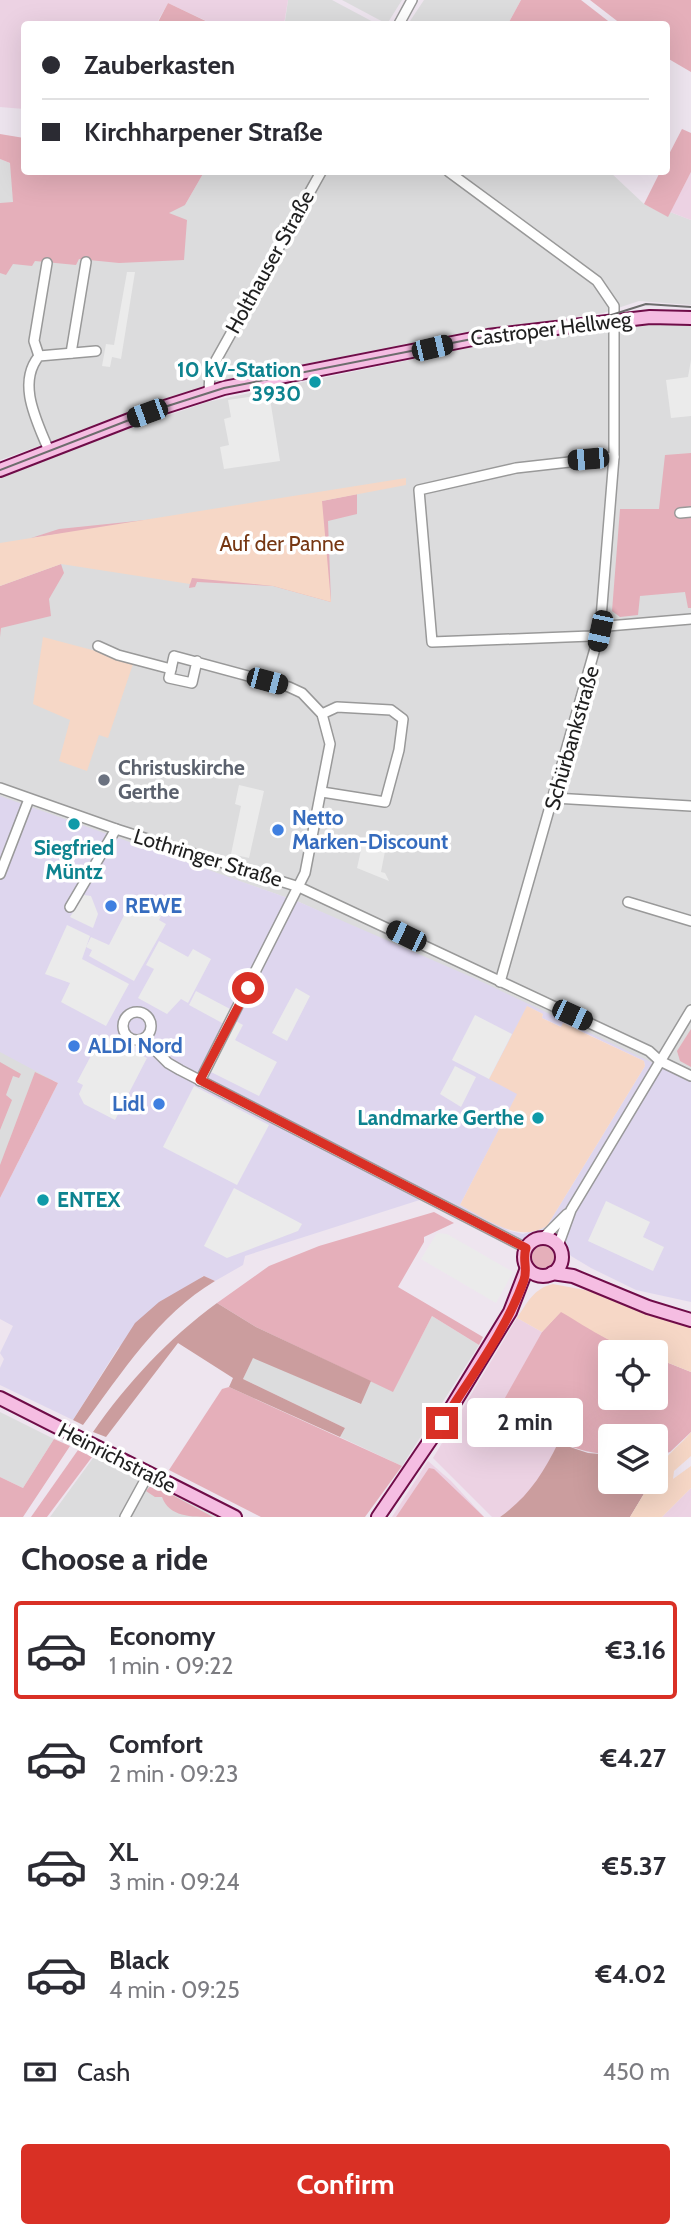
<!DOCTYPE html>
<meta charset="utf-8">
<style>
:root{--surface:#fff;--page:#f7f7f7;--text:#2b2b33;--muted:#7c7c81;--line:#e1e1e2;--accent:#d93025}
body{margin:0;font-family:Cabin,sans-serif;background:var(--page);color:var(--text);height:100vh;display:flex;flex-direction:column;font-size:26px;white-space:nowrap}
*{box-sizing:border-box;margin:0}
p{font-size:23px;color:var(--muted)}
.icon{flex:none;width:38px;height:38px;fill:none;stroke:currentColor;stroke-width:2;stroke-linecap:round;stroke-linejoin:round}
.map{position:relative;height:1517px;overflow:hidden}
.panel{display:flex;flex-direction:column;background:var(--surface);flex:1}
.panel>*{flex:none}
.banner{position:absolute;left:21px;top:21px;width:649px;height:154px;border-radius:7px;box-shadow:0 7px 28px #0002;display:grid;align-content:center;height:154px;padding:0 21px;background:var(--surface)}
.buttons{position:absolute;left:598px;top:1340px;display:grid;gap:14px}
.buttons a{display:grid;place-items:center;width:70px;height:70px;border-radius:7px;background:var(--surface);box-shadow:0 7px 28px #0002;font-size:35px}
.end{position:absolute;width:32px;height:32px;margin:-16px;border:9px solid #d93025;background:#fff;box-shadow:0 0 0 4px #fff}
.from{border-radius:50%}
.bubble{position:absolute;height:49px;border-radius:7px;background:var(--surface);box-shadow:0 7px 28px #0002;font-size:23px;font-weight:700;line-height:49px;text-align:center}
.car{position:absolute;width:21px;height:42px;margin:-21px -10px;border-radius:9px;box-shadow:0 0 5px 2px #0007;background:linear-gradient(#222 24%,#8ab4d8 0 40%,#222 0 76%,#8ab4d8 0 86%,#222 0)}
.banner b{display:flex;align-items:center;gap:24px;height:66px;font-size:26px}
.banner b+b{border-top:2px solid var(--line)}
.banner i{width:18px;height:18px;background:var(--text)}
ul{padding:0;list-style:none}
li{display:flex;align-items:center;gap:21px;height:98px;margin:0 14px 10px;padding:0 7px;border:4px solid transparent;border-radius:7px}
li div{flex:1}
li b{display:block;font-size:26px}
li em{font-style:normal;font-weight:700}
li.active{border-color:var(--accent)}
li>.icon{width:63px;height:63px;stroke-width:1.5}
h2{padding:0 21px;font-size:32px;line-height:84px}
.pay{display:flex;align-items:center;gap:18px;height:77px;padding:0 21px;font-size:26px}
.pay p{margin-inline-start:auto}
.primary-button{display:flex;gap:14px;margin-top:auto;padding:14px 21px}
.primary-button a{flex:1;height:80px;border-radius:7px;background:var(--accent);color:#fff;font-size:28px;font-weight:700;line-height:80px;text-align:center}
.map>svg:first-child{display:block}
.residential{fill:#dcdcdd}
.commercial{fill:#ded6ee;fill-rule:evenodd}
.farmland{fill:#ecd2e3}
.grass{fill:#e5afba}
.forest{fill:#cb9d9e}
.park{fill:#f6d7c6}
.parking{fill:#ebebeb}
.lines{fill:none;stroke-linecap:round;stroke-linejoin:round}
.street-casing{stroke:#999;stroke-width:12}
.secondary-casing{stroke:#6f0c48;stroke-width:16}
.street{stroke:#fff;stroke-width:9}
.secondary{stroke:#f5bde2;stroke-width:12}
.tram{stroke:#6d6d6d;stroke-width:2}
.route{stroke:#d93025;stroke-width:9}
.culture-dot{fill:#0f9aa8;stroke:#fff;stroke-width:2.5}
.worship-dot{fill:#6b7280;stroke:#fff;stroke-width:2.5}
.shop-dot{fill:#3f7fe0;stroke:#fff;stroke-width:2.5}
.labels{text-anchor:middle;stroke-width:7;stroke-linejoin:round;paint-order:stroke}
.street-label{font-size:21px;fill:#1f1f1f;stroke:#fff}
.culture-label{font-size:21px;font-weight:bold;fill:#0d838f;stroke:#fff;text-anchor:end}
.park-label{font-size:21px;fill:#763713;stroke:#fff}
.worship-label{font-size:21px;font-weight:bold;fill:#5b616d;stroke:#fff;text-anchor:start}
.shop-label{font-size:21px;font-weight:bold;fill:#366cbe;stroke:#fff;text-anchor:start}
</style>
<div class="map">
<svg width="691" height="1517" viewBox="0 0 691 1517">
<rect width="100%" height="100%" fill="#eee5ef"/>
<g class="residential">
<path d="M288,0H332L377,24H293L285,21Z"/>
<path d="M342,0H402L387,24Z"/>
<path d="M424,0H521L508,24H408Z"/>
<path d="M0,159L24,169V172L185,205L204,172H610L644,204L668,216L670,212L691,220V305L639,301L603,313L469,333L294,366L202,388L0,460Z"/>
<path d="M658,321L691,324V1081L299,902L161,854L0,1192V478L65,451L207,402L496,342Z"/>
<path d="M432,1316L479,1345L402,1466L340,1437L345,1428L243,1379L253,1357L360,1404L371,1381L393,1391Z"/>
<path d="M0,1412L54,1439L23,1488L0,1477Z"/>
<path d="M96,1454L219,1517H50Z"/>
</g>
<path class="commercial" d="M0,796L299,902L476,979L691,1081V1302L636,1290L591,1268L571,1256L554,1237L543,1234L530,1237L525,1243L429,1197L245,1256L243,1265L215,1281L203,1276L118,1348L73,1420L0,1385V1368L4,1359L0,1353L13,1326L0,1319V1198L58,1083L0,1052ZM527,1006L543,1014L542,1018L562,1027L564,1023L644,1061L645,1066L547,1226L523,1234L510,1231L460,1205L518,1093Z"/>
<g class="farmland">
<path d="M0,0H288L284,24H213L168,3L156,24H24V109L0,107Z"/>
<path d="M691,172V220L670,212Z"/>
<path d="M517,1318L542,1332L502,1405L558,1443L544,1471L524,1499L500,1517H492L433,1458Z"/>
<path d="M428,1461L451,1481L484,1517H392Z"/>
<path d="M691,1488V1517H662Z"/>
</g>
<g class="grass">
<path d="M521,0H581L612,24H508Z"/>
<path d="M590,0H691V72L667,58V24H621Z"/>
<path d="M168,3L212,24H157Z"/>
<path d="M682,129L691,133V172L668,217L644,204L660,172H667V158Z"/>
<path d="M0,134L24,138V172H204L185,205L169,213L187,220L184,260L119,263L79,259L76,265L35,261L32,266L13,264L6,275L0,273V203L13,202L10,163L0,159Z"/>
<path d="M691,453V608H688L685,592L640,596L638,615L620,617L612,611L620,509H659L665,455Z"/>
<path d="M357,494V514L328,521L331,602L273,586L197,582L195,587L189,588L191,578L322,501Z"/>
<path d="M204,514L31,538L59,529Z"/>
<path d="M61,564L64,573L49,599L51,616L1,628L0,637V586Z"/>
<path d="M691,1029V1067L680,1061L677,1051Z"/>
<path d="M0,1062L21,1074L19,1078L13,1076L6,1095L12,1100L0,1130Z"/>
<path d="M35,1072L58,1083L0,1198V1165Z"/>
<path d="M434,1212L454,1223L424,1237V1242L398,1287L483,1337L479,1345L432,1316L393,1392L256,1327L217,1303L269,1266L319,1246Z"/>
<circle cx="543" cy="1257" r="11"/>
<path d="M561,1311L606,1338L643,1353H611V1398H656V1358L691,1372V1432L670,1452L656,1456V1437H611V1455C557,1450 542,1430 501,1405L542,1332Z"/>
<path d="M229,1387L402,1466L365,1517H261L169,1470L222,1389Z"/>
<path d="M54,1439L70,1446L23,1517H0V1477L23,1488Z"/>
<path d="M78,1450L92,1457L47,1517H31Z"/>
<path d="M429,1468L434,1469L484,1517H396Z"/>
<path d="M152,1484L213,1517C191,1517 169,1517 162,1497H155L146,1491Z"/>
</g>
<g class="forest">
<path d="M204,1276L215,1281C158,1315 122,1373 83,1425L73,1420L135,1323L159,1302Z"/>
<path d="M217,1303L256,1327L371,1381L361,1404L253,1358L243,1379L345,1428L340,1437L229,1387L233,1378L178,1343L106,1437L93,1432C128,1382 168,1339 217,1303Z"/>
<path d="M558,1443L588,1453L611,1455V1482H651L630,1517H500C528,1497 543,1474 558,1443Z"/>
</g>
<g class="park">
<path d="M406,478V485L322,501L331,602L273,586L192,578L190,584L61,564L0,586V543Z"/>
<path d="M43,637L134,661L108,738L99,735L87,771L59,761L70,720L33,704Z"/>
<path d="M527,1006L543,1014L542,1018L561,1027L563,1023L644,1061L645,1066L547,1226C518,1244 487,1219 460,1205L517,1094L489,1079Z"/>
<path d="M553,1284L590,1291L691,1325V1372L656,1358V1353C622,1353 589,1328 561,1312L542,1332L517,1318C527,1303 534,1288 553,1284Z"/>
<path d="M691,1432V1456L674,1471L673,1479L691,1466V1488L662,1517H630L651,1482H656C656,1460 679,1448 691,1432Z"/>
</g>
<g class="parking">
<path d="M127,272H135L121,359L112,357L110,367L102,366L106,344L114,345Z"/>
<path d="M691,360V416L671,418L666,380L688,377Z"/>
<path d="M262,395L263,400L270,399L280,461L224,469L220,447L229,445L224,419L231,417L228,400Z"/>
<path d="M239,785L264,791L249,858L231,854L241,806L235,804Z"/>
<path d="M363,841L386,846L381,872L385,873L389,881L357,868Z"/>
<path d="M84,895L91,896L98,914L93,928L70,917Z"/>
<path d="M134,896L163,912L159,920L166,924L134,981L89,956L92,950L86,947L91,937L109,945Z"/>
<path d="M67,925L90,936L82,959L129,984L106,1026L61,1002L70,983L45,974Z"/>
<path d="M159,941L188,957L193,949L211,959L188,1003L181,999L167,1014L138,998L154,969L146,965Z"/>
<path d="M296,988L310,996L287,1041L272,1033Z"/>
<path d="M196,991L232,1010L224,1024L189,1005Z"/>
<path d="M475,1015L512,1034L489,1079L452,1060Z"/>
<path d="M236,1021L243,1025L235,1040L277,1062L259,1096L211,1072Z"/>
<path d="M102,1035L147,1058L115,1120L84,1104L79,1094L83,1085L77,1082Z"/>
<path d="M455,1066L476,1077L461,1107L440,1094Z"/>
<path d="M194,1086L269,1125L237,1185L163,1147Z"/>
<path d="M234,1188L302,1224L298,1231L227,1258L204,1246Z"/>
<path d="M606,1201L650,1222L643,1237L664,1247L653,1271L588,1241Z"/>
<path d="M437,1233L447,1234L513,1272L496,1303L421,1259Z"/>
</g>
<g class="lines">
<g class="street-casing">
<g id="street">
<path d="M399,24L412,0"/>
<path d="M449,172L597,281L614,306V457L600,631L500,982"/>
<path d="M71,353L86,262"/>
<path d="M39,356L34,341L47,263"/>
<path d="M209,392L210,371L321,172"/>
<path d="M49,451C38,423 16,384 39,356L96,351"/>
<path d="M614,457L516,468L419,490L432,642L591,636L608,626L691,619"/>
<path d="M680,513L691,512"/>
<path d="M98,646L118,655L171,669"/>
<path d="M197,661L192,683L169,678L174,656L289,687L302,693L322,714L330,744L305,873L200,1081"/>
<path d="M322,714L337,707L391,710L403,719L399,750L385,802L322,792"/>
<path d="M0,788L116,829L299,887L649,1051L660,1061L691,1076"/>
<path d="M554,798L691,806"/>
<path d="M0,874L29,799"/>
<path d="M628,902L691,921"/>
<path d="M70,907L116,829"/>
<circle cx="137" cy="1026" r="14"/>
<path d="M144,1039L168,1063L180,1070L526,1248"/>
<path d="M543,1238L567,1214"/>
<path d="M558,1246L571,1210L691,1010"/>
<path d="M125,1517L149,1473"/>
</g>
</g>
<g class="secondary-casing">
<g id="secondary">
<path d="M0,470L155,410L224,388L488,336L650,317L691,318"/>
<circle cx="543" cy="1257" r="19"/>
<path d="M552,1273L573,1276L648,1307L691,1320"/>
<path d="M0,1398L235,1517"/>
<path d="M378,1517L442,1423L510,1312L527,1268"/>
</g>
</g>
<use href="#street" class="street"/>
<use href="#secondary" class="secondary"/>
<path class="tram" d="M0,470L155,410L224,388L472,339L586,323L646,304L691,307"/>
</g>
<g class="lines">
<path class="route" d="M248,988L200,1080L526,1248C522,1260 528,1268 524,1280C506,1331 470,1378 442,1423"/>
</g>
<g class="culture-dot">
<circle cx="315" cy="382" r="7"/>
<circle cx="74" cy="824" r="7"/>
<circle cx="538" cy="1118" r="7"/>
<circle cx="43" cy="1200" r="7"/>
</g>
<circle class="worship-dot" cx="104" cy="780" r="7"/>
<g class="shop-dot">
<circle cx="278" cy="830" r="7"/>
<circle cx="111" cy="906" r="7"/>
<circle cx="74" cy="1046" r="7"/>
<circle cx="159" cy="1104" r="7"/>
</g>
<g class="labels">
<g class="street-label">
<text transform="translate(270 262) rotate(-61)" y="7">Holthauser Straße</text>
<text transform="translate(551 329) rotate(-7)" y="7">Castroper Hellweg</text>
<text transform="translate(572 738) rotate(-74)" y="7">Schürbankstraße</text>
<text transform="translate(208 858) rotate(17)" y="7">Lothringer Straße</text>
<text transform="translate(117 1458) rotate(27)" y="7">Heinrichstraße</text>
</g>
<g class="culture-label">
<text x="301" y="377">10 kV-Station<tspan x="301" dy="24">3930</tspan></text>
<text x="74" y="855" text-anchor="middle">Siegfried<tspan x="74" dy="24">Müntz</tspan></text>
<text x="524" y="1125">Landmarke Gerthe</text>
<text x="57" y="1207" text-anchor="start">ENTEX</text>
</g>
<g class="park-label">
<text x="282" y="551">Auf der Panne</text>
</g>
<g class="worship-label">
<text x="118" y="775">Christuskirche<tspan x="118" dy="24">Gerthe</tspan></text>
</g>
<g class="shop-label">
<text x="292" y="825">Netto<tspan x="292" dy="24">Marken-Discount</tspan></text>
<text x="125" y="913">REWE</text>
<text x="88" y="1053">ALDI Nord</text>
<text x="145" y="1111" text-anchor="end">Lidl</text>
</g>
</g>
</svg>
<div class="buttons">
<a><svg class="icon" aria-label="locate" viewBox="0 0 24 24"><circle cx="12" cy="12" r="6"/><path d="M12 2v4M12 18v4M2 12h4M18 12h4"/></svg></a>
<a><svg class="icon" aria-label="layers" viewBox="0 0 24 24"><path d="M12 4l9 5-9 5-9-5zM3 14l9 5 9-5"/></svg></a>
</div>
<i class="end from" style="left:248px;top:988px"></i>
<i class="end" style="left:442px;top:1423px"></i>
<div class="bubble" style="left:467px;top:1398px;width:116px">2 min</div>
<i class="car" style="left:432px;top:348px;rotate:77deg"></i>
<i class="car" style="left:147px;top:413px;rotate:250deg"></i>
<i class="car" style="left:588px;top:459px;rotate:265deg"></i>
<i class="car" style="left:600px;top:631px;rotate:192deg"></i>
<i class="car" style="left:267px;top:681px;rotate:105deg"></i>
<i class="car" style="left:406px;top:936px;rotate:296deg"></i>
<i class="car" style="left:572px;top:1015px;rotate:115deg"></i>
<div class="banner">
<b><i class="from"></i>Zauberkasten</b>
<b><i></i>Kirchharpener Straße</b>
</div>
</div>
<section class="panel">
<h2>Choose a ride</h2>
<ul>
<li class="active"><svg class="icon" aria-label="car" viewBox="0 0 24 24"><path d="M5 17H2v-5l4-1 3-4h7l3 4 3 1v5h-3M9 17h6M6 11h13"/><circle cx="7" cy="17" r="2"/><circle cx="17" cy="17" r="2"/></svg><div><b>Economy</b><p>1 min · 09:22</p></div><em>€3.16</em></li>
<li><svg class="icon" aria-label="car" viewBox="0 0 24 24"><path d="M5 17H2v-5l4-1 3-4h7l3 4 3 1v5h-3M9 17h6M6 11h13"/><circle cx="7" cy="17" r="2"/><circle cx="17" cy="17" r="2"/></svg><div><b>Comfort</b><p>2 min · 09:23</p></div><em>€4.27</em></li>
<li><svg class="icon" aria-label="car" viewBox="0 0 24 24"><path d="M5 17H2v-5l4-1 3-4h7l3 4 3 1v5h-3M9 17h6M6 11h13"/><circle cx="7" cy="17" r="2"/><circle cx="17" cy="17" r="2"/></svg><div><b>XL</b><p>3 min · 09:24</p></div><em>€5.37</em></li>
<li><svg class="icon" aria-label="car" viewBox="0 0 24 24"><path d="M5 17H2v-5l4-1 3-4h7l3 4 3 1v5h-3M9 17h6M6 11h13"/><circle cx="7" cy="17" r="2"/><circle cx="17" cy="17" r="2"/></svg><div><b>Black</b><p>4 min · 09:25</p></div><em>€4.02</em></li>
</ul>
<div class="pay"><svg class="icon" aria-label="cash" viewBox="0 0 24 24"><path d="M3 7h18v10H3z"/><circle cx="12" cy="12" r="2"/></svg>Cash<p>450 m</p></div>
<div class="primary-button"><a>Confirm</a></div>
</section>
